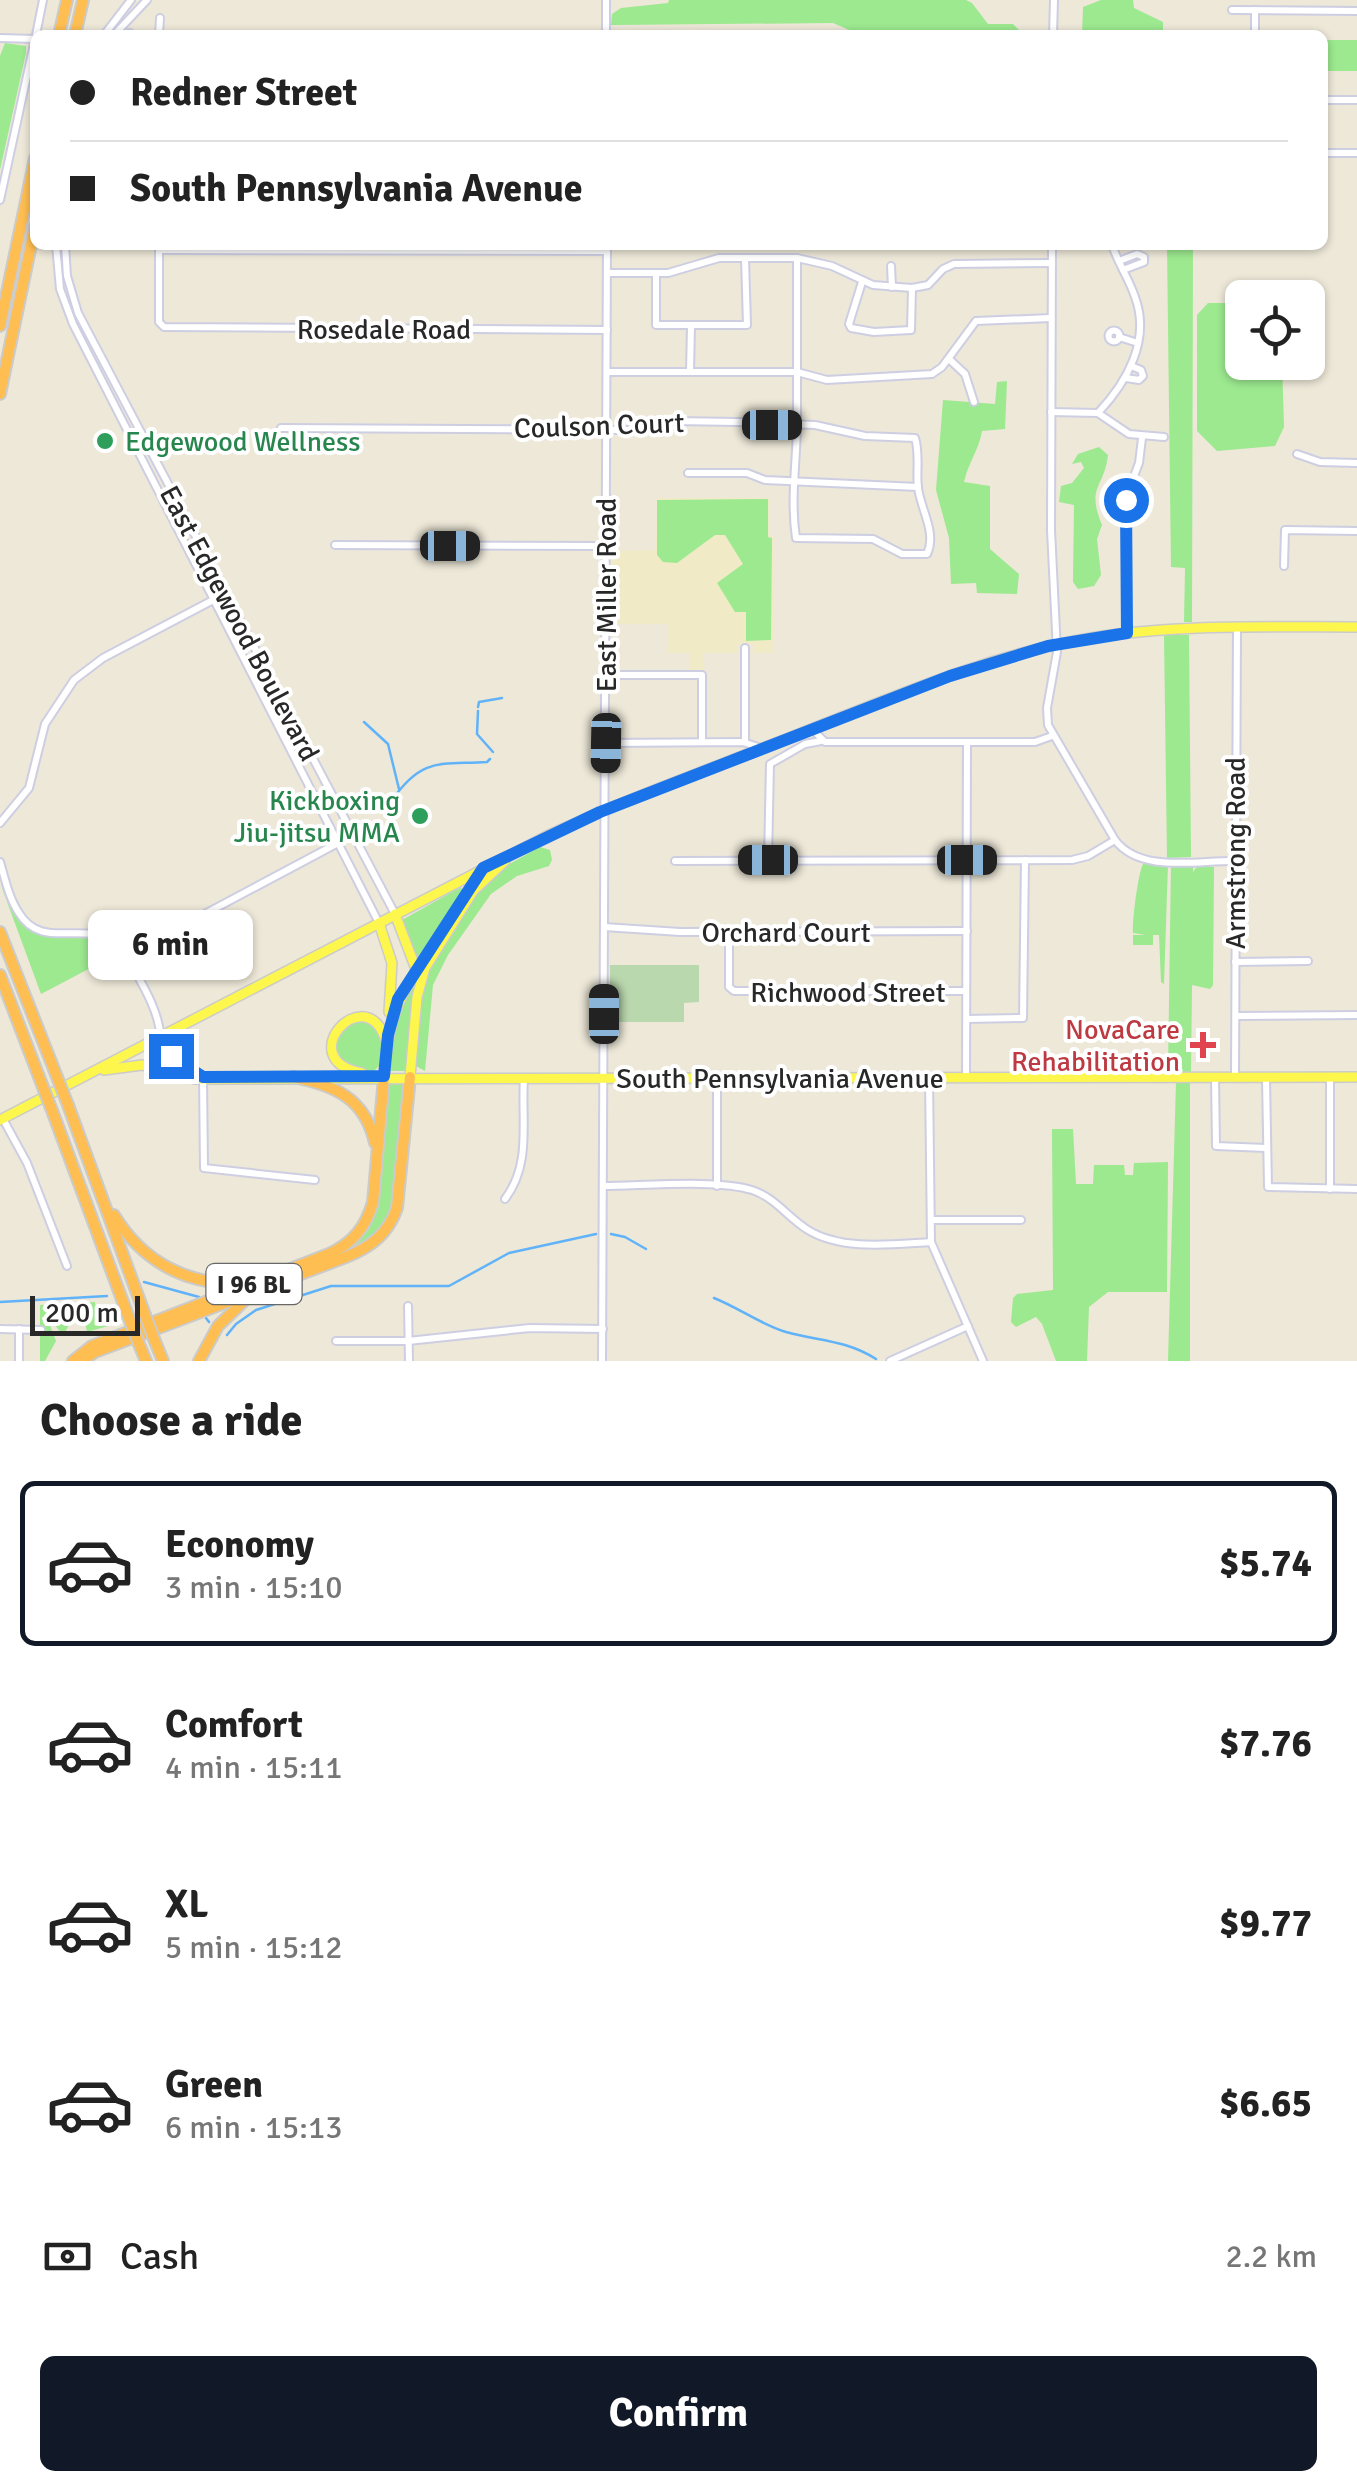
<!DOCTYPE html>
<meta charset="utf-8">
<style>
:root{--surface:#fff;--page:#f2f2f2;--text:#222;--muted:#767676;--line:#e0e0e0;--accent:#111827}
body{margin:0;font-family:Signika,sans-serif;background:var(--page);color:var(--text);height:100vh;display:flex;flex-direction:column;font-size:38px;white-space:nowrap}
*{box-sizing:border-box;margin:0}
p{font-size:32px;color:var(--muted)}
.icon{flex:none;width:55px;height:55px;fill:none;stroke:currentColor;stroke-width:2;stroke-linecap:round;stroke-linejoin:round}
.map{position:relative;height:1361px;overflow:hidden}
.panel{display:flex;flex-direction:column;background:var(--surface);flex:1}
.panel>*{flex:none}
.banner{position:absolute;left:30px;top:30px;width:1298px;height:220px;border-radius:15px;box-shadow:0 2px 8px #0004;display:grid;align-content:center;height:220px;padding:0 40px;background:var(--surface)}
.controls{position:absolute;left:1225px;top:280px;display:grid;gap:20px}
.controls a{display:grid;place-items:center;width:100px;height:100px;border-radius:15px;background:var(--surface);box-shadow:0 2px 8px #0004;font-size:50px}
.scale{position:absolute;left:30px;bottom:25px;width:110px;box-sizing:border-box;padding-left:10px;border:5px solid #282828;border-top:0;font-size:28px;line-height:35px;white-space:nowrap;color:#282828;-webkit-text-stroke:8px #fff;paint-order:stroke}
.end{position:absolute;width:45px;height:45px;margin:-22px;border:12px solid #1a73e8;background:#fff;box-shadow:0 0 0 5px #fff}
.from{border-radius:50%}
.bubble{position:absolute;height:70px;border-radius:15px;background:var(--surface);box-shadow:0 2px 8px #0004;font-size:32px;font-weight:700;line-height:70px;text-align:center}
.car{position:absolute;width:30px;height:60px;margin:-30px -15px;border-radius:12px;box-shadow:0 0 8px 2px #0007;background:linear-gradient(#222 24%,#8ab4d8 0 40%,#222 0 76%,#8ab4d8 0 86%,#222 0)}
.banner b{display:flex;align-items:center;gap:35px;height:95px;font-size:38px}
.banner b+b{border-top:2px solid var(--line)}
.banner i{width:25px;height:25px;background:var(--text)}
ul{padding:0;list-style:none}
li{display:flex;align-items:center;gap:30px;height:165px;margin:0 20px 15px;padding:0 20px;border:5px solid transparent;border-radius:15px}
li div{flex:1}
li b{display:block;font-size:38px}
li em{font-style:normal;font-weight:700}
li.active{border-color:var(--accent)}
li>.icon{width:90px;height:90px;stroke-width:1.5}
h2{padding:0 40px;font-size:45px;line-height:120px}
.pay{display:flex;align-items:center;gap:25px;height:110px;padding:0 40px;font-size:38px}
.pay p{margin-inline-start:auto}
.primary-button{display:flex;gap:20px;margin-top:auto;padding:20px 40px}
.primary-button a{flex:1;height:115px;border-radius:15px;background:var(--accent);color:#fff;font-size:40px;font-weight:700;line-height:115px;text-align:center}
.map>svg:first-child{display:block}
.education{fill:#f0ebc6}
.green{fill:#9ce98f}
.cemetery{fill:#bad8ae}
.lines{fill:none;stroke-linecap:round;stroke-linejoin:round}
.stream{stroke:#61b3f9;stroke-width:2.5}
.minor-casing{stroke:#cecee3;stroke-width:10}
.major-casing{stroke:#cbcbcb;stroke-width:12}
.highway-casing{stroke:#cbcbcb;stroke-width:14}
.minor{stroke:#fff;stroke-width:6}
.major{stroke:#fdf64d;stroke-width:9}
.highway{stroke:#ffbe51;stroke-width:10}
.highway-bridge-casing{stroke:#cbcbcb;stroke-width:14;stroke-linecap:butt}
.highway-bridge{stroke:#ffbe51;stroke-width:10}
.route{stroke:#1a73e8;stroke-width:12}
.leisure-dot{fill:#2e9e5b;stroke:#fff;stroke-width:4}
.health-dot{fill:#e0444e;stroke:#fff;stroke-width:4}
.labels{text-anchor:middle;stroke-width:8;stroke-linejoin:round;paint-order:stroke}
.shield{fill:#fff;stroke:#686868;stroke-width:2.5}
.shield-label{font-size:25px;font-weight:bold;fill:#282828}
.street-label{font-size:28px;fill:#282828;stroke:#fff}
.leisure-label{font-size:28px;fill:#27864d;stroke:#fff;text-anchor:start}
.health-label{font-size:28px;fill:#be3a42;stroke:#fff;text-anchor:end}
</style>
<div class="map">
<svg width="1357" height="1361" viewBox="0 0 1357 1361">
<rect width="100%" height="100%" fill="#ede8d8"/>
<path class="education" d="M657,498H769V536L773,537V653H754L753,644H738L737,653H704L703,673H689V653H668V624H609V551L656,550Z"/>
<g class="green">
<path d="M669,0H966L972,3L988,24H1013L1019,30L1017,35H861L833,23L611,25L612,14L621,8L668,3Z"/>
<path d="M1101,0H1133L1134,8L1163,22V35H1082L1083,7Z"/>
<rect x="1323" y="40" width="34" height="31"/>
<path d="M5,43L26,46V53L0,170V56Z"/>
<path d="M1167,245H1193L1192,622H1184L1185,568L1171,567Z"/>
<path d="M1208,303H1242V362L1282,363L1284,427L1275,446L1217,451L1197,431V315Z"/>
<path d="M1007,381L1005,429L982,431C979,450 968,463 964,482L990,486V549L1019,574L1017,594L977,593L976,583L951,584L949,538L936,490L943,400L995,404L997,382Z"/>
<path d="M1099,447L1108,455C1104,489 1086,486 1102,525L1097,539L1101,575L1094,586L1078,589L1073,582L1074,505L1059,502L1061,486L1072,483L1084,468L1081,462L1072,464L1078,454Z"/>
<path d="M768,499V537L772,538L771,640L746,641V612H735L717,583L743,564L725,535H715L677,563L663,562L657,555V500Z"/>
<path d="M1164,635H1189L1191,857L1167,858Z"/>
<path d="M540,847L550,850L552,860L549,866L517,876L491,894L448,955L433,985L425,1071L414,1065L424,977L470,899L504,867Z"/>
<path d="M1143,864H1168L1164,984L1161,982L1159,935H1153V945H1133V935H1146L1133,933C1132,921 1138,874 1143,864Z"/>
<path d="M1171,864H1193V872L1198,865L1214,867L1213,985L1210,989L1192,985L1191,1072H1168Z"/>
<path d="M0,874C5,888 9,906 18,918C45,954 90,920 117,954L41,994L2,888Z"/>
<path d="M461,887L463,892L418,962L402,920Z"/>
<path d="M414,982L406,1071H389L394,1017Z"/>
<path d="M359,1020C381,1027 383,1041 383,1062L374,1071C354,1070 343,1066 334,1048L342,1027Z"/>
<path d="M405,1083L396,1196L387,1223L363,1247L291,1272L335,1255L367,1225L387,1084Z"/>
<path d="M1176,1083H1190V1361H1168Z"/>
<path d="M1052,1129H1073L1076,1184H1093L1094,1165H1124L1125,1175H1133L1134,1163L1168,1162L1167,1292H1108L1089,1307L1087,1361H1056L1042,1324L1036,1317L1016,1327L1011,1322L1013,1298L1017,1294L1053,1290Z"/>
<path d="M95,1302L97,1324L113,1316L115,1324L87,1332L84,1317H74L63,1335L53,1323L50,1325L56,1341L45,1361H40V1305Z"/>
</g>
<path class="cemetery" d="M610,965H699V1002L684,1003V1022H610Z"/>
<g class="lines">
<g class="stream">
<path d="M478,707L479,702L502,698"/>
<path d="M478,711L477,734L493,752"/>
<path d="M364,722L388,744L399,789"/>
<path d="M392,800C423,756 441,765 487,762L490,759"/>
<path d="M611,1234L625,1237L646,1249"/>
<path d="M144,1282L199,1297"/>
<path d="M714,1298C739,1308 760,1324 786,1332C819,1341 846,1340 876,1359"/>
<path d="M0,1302L107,1296"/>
<path d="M206,1318L209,1322"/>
<path d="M227,1335L236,1324L256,1310L331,1286H449L509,1253L596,1234"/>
</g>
<g class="minor-casing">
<g id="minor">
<path d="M1232,10L1357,11"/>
<path d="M130,33L132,35"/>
<path d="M36,35L43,0"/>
<path d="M104,35L131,0"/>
<path d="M114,35L147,0"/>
<path d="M159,35L160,18"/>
<path d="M606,35V0"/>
<path d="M1053,35L1054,0"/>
<path d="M1255,35V10"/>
<path d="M0,38L35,39L0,200"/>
<path d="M1322,100H1357"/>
<path d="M1322,153H1357"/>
<path d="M56,245L60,289L73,324L379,923"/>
<path d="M65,245L67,276L78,313L395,914"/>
<path d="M159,245V322L164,327L607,330"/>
<path d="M1052,245L1051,530L1057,652L1047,708L1048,725L1115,840C1141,874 1198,860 1235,861"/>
<path d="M159,250L607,251"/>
<path d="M1119,261L1137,254L1144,257V262L1123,270"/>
<path d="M891,266L892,287"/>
<path d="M607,273H668L719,258H797L832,266L873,285L912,288L928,285L943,269L954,264L1052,263"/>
<path d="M656,273V325H747L745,258"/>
<path d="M862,282L849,324L851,328L874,332L911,330L912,288"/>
<circle cx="1114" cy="336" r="5.5"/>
<path d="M1119,337L1138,343"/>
<path d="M949,359L965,374L974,402"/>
<path d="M607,372H797L827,380L932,374L942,367L976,321L1051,318"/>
<path d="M690,372L691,325"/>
<path d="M1126,378L1139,380L1143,376L1141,370L1131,366"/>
<path d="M1051,412L1098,413L1129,434L1164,437"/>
<path d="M1098,413C1127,382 1151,340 1135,297C1129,279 1118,263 1112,245"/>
<path d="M281,428L633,430L674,421L738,422L815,425L865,436L915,438C920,453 916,472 918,488C921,510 937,533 927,554H902L873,539L796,538C790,498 797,461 797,421V258"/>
<path d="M1297,454L1320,462L1357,463"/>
<path d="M688,473H747L765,480L918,487"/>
<path d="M1125,500L1111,495L1116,490H1128"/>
<path d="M335,545L606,546"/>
<path d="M1284,566L1285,530L1357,531"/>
<path d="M1127,633L1125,500L1139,463L1142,438"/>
<path d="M745,648V742"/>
<path d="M606,675H702V742"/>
<path d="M812,729L825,742H1035L1052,736"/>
<path d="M606,743L743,742L761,748"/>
<path d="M0,823L29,788L45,724L74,680L103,658L215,599"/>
<path d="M768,860L770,764L805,744L821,741"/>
<path d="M675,861L1072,860L1088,856L1115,840"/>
<path d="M0,862C5,879 9,898 19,913C43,953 89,916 117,947C134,966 161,1012 160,1038C159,1050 153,1057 159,1068"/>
<path d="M604,927L680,932L967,931"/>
<path d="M729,932V987L734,991H966"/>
<path d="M124,957L338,843"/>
<path d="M1235,962L1308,961"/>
<path d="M1236,1016L1357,1015"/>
<path d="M967,1019L1023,1018L1025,860"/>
<path d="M203,1077L204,1168L315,1180"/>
<path d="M929,1078L931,1242L983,1361"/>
<path d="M966,1078L967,742"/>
<path d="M1215,1078L1216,1146L1266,1148"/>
<path d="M1235,1078L1237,628"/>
<path d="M1266,1078L1268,1187L1357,1189"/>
<path d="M3,1119L27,1163L67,1266"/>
<path d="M603,1186C642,1186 717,1179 752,1190C776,1198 788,1218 808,1230C842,1251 893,1244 931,1242"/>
<path d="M717,1186V1078"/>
<path d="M1330,1189V1077"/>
<path d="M505,1199C532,1163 521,1121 524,1078"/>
<path d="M931,1220H1021"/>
<path d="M408,1306L409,1361"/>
<path d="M0,1329L41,1330"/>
<path d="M336,1341H408L530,1328L603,1329"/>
<path d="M19,1361V1329"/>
<path d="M602,1361L607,245"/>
<path d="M890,1361L968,1326"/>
</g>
</g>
<g class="major-casing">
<g id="major">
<path d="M395,914L416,969"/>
<path d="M379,923L392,963L389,1012"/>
<path d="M160,1036L175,1061L203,1077"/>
<path d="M104,1070L142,1065L195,1079L1357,1077"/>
<path d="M362,1073C291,1060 364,979 385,1038"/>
<path d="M384,1077C388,1023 395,1003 424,958"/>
<path d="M410,1077L417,997L425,968L473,891L505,861"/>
<path d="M0,1120L547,836C633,796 722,765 809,730C901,694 993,654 1091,638C1179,624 1268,627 1357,627"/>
</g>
</g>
<g class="highway-casing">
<g id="highway">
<path d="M59,35L67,0"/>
<path d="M75,35L83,0"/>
<path d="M0,326L35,158"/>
<path d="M0,394L35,226"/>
<path d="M0,932L57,1077"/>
<path d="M0,975L41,1082"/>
<path d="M293,1077C334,1085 365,1098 375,1143"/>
<path d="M68,1105L145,1315"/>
<path d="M53,1113L130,1321"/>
<path d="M114,1215C143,1263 191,1288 246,1282"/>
<path d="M154,1339L163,1361"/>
<path d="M139,1344L146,1361"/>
<path d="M73,1361L92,1346L329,1254C353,1243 366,1227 373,1202L384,1077"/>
<path d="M81,1361L95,1352L346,1257C371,1247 388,1234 397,1208L410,1077"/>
<path d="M199,1361L218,1326L245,1300"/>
</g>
</g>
<use href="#minor" class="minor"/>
<use href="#major" class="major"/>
<use href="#highway" class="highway"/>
<g class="highway-bridge-casing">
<g id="highway-bridge">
<path d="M57,1077L68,1105"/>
<path d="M41,1082L53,1113"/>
<path d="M145,1315L154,1339"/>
<path d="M130,1321L139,1344"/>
</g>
</g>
<use href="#highway-bridge" class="highway-bridge"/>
</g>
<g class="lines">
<path class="route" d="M171,1056L203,1077L384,1076L388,1035L398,999L483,868L600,812L950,676L1048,646L1127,633L1126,500"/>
</g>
<g class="leisure-dot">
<circle cx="105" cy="441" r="10"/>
<circle cx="420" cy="816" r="10"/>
</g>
<path class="health-dot" d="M1198 1030h10v10h10v10h-10v10h-10v-10h-10v-10h10z"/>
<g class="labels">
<rect class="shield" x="206.5" y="1264" width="95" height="40" rx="8"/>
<g class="shield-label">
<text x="254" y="1293">I 96 BL</text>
</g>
<g class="street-label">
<text x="384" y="339">Rosedale Road</text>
<text transform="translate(599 425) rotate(-2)" y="10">Coulson Court</text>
<text transform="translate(606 595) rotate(-90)" y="10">East Miller Road</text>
<text transform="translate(240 623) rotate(62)" y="10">East Edgewood Boulevard</text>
<text transform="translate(1235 853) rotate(-90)" y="10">Armstrong Road</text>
<text x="786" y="942">Orchard Court</text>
<text x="848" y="1002">Richwood Street</text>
<text x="780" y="1088">South Pennsylvania Avenue</text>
</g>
<g class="leisure-label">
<text x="125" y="451">Edgewood Wellness</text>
<text x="400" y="810" text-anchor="end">Kickboxing<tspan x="400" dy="32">Jiu-jitsu MMA</tspan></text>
</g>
<g class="health-label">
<text x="1180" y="1039">NovaCare<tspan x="1180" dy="32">Rehabilitation</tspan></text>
</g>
</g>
</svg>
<div class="controls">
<a><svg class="icon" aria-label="locate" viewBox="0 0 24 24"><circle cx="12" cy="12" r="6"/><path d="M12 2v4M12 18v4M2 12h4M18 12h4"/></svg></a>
</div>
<div class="scale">200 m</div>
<i class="end from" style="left:1126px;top:500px"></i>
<i class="end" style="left:171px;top:1056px"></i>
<div class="bubble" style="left:88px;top:910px;width:165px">6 min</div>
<i class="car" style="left:772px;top:425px;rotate:90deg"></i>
<i class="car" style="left:450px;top:546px;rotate:90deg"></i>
<i class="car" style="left:606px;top:743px;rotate:181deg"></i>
<i class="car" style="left:768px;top:860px;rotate:270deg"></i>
<i class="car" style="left:967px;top:860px;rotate:90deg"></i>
<i class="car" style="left:604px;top:1014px;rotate:0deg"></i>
<div class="banner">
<b><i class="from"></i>Redner Street</b>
<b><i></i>South Pennsylvania Avenue</b>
</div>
</div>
<section class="panel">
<h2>Choose a ride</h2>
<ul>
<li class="active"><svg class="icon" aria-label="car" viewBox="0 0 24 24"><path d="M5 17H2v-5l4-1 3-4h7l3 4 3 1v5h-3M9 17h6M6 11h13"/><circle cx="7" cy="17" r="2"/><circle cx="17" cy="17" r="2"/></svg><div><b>Economy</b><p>3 min · 15:10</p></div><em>$5.74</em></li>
<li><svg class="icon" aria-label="car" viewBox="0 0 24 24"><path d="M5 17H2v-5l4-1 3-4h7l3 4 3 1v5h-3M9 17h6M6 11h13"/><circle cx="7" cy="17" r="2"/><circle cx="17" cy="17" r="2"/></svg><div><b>Comfort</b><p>4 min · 15:11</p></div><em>$7.76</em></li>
<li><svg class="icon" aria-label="car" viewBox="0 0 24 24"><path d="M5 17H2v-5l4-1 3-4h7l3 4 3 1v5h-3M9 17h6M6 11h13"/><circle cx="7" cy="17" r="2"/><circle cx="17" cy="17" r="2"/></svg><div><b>XL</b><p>5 min · 15:12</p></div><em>$9.77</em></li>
<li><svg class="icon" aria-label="car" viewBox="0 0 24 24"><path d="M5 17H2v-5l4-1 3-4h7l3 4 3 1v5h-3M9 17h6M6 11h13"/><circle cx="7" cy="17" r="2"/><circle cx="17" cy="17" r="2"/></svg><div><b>Green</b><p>6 min · 15:13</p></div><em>$6.65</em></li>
</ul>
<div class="pay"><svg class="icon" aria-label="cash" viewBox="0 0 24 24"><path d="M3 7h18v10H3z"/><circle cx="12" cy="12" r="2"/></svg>Cash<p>2.2 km</p></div>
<div class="primary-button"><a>Confirm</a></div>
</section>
